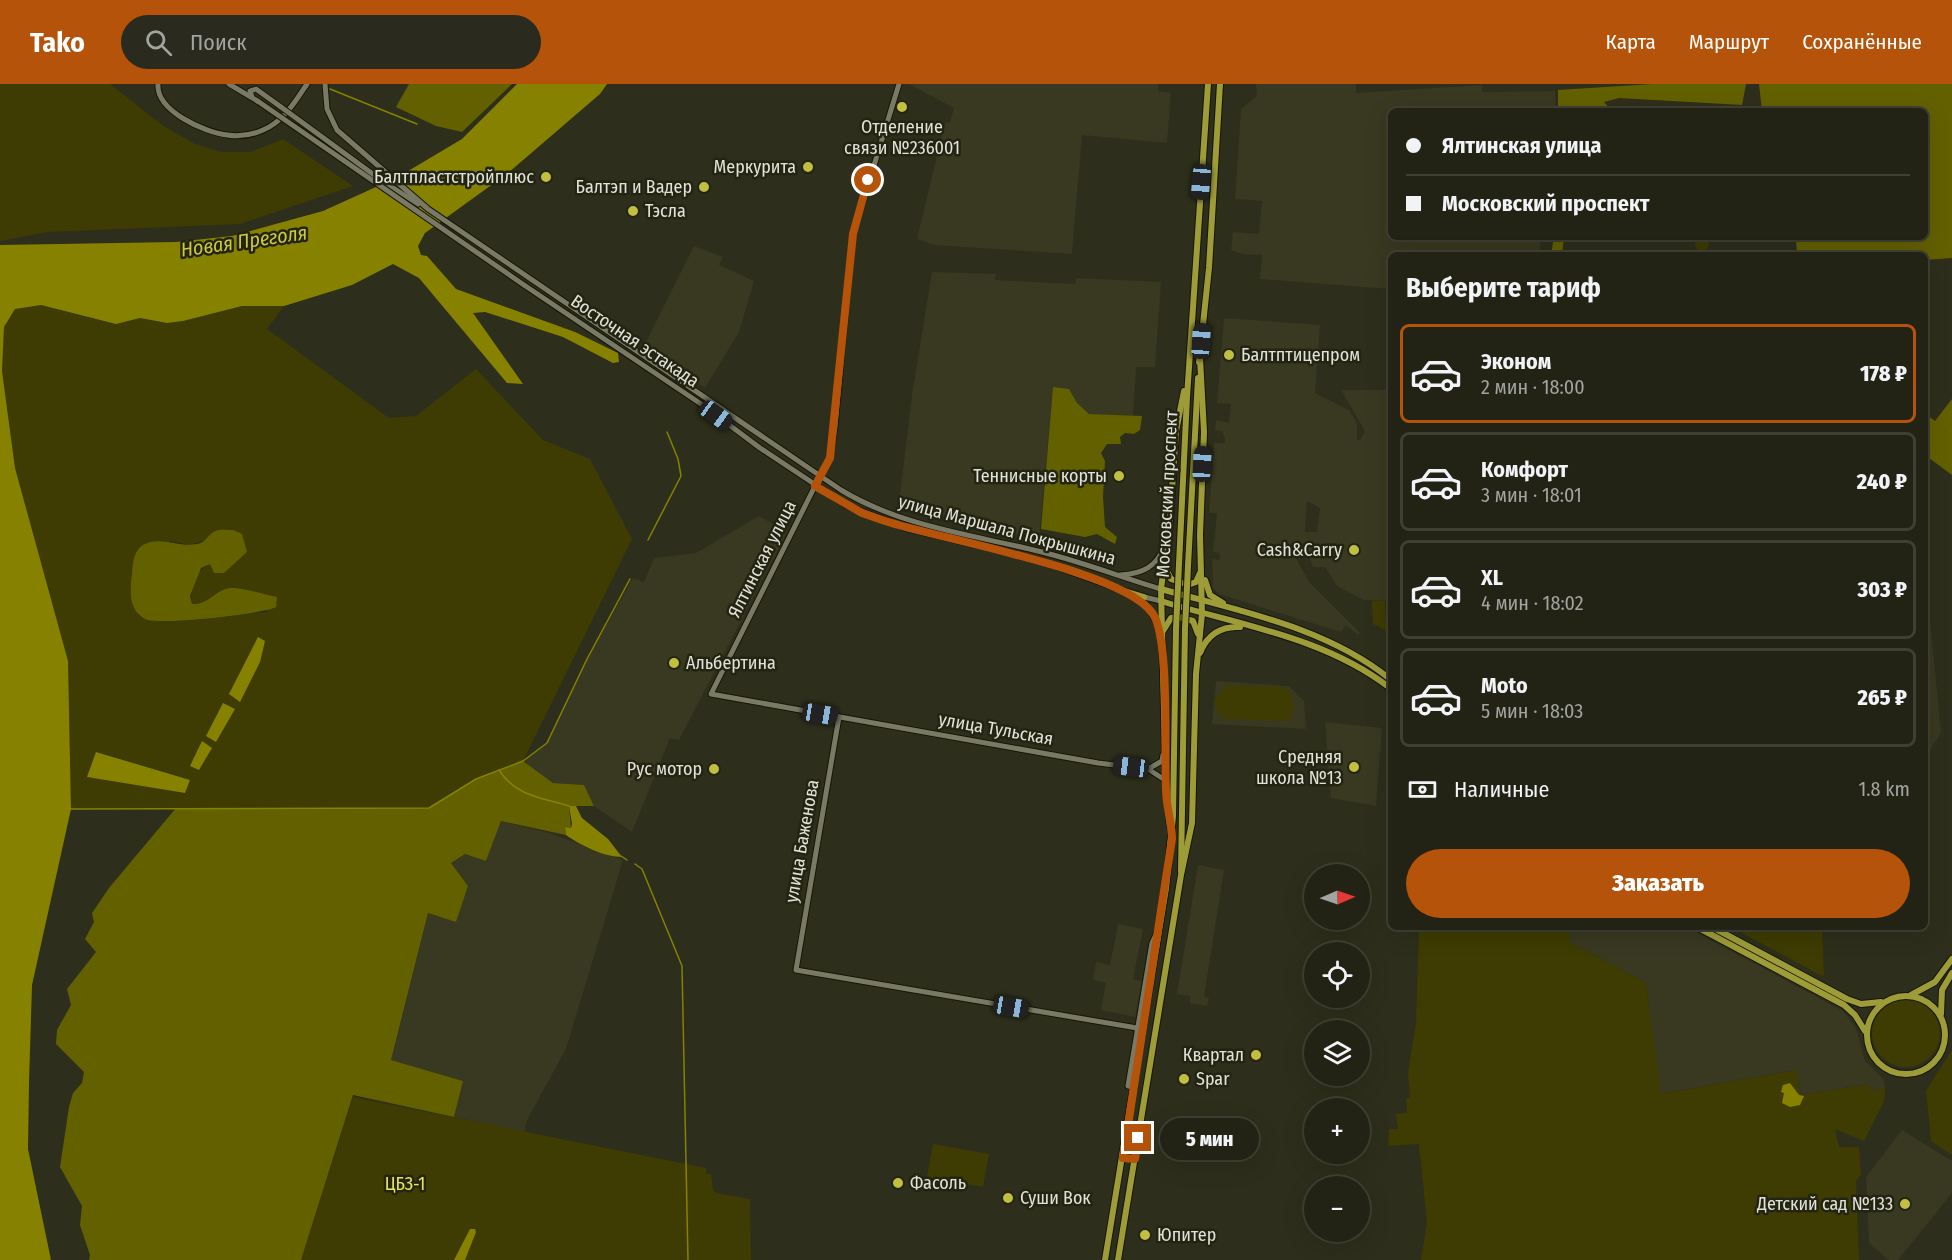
<!DOCTYPE html>
<html lang="ru">
<meta charset="utf-8">
<style>
:root{--surface:#222215;--page:#2a2a1e;--text:#f1f3f6;--muted:#a2a4a0;--line:#3f3f34;--accent:#b45309}
body{margin:0;font-family:"Fira Sans Condensed",sans-serif;background:var(--page);color:var(--text);height:100vh;display:flex;flex-direction:column;font-size:22px;white-space:nowrap}
*{box-sizing:border-box;margin:0}
p{font-size:20px;color:var(--muted)}
.icon{flex:none;width:33px;height:33px;fill:none;stroke:currentColor;stroke-width:2;stroke-linecap:round;stroke-linejoin:round}
.map{position:relative;flex:1;overflow:hidden}
.sheet{position:absolute;left:1388px;top:168px;width:540px;height:678px;display:flex;flex-direction:column;background:var(--surface);border-radius:9px;box-shadow:0 6px 24px #0002,0 0 0 2px var(--line)}
.sheet>*{flex:none}
.guide{position:absolute;left:1388px;top:24px;width:540px;height:132px;border-radius:9px;box-shadow:0 6px 24px #0002,0 0 0 2px var(--line);display:grid;align-content:center;height:132px;padding:0 18px;background:var(--surface)}
.needle{width:39px;rotate:88deg}
.fabs{position:absolute;left:1304px;top:780px;display:grid;gap:12px}
.fabs a{display:grid;place-items:center;width:66px;height:66px;border-radius:50%;background:var(--surface);box-shadow:0 6px 24px #0002,0 0 0 2px var(--line);font-size:30px}
.end{position:absolute;width:27px;height:27px;margin:-14px;border:8px solid #b45309;background:#fff;box-shadow:0 0 0 3px #fff}
.from{border-radius:50%}
.bubble{position:absolute;height:42px;border-radius:21px;background:var(--surface);box-shadow:0 6px 24px #0002,0 0 0 2px var(--line);font-size:20px;font-weight:800;line-height:42px;text-align:center}
.car{position:absolute;width:18px;height:36px;margin:-18px -9px;border-radius:8px;box-shadow:0 0 4px 2px #0007;background:linear-gradient(#222 24%,#8ab4d8 0 40%,#222 0 76%,#8ab4d8 0 86%,#222 0)}
.guide b{display:flex;align-items:center;gap:21px;height:57px;font-size:22px}
.guide b+b{border-top:2px solid var(--line)}
.guide i{width:15px;height:15px;background:var(--text)}
ul{padding:0;list-style:none}
li{display:flex;align-items:center;gap:18px;height:99px;margin:0 12px 9px;padding:0 6px;border:3px solid var(--line);border-radius:9px}
li div{flex:1}
li b{display:block;font-size:22px}
li em{font-style:normal;font-weight:800}
li.selected{border-color:var(--accent)}
li>.icon{width:54px;height:54px;stroke-width:1.5}
h2{padding:0 18px;font-size:27px;line-height:72px}
.pay{display:flex;align-items:center;gap:15px;height:66px;padding:0 18px;font-size:22px}
.pay p{margin-inline-start:auto}
.cta{display:flex;gap:12px;margin-top:auto;padding:12px 18px}
.cta a{flex:1;height:69px;border-radius:36px;background:var(--accent);color:#fff;font-size:24px;font-weight:800;line-height:69px;text-align:center}
header{display:flex;align-items:center;gap:36px;box-sizing:border-box;height:84px;padding:0 30px;background:var(--accent);color:#fff}
header strong{font-size:28px}
nav{display:flex;gap:33px;margin-inline-start:auto;font-size:21px}
.search{width:420px;height:54px;background:var(--page);display:flex;align-items:center;gap:15px;box-sizing:border-box;padding:0 21px;border-radius:33px;color:var(--muted);font-size:22px}
.map>svg:first-child{display:block}
.built{fill:#393821;fill-rule:evenodd}
.green{fill:#3e3c02;fill-rule:evenodd}
.forest{fill:#636000}
.water{fill:#868200}
.lines{fill:none;stroke-linecap:round;stroke-linejoin:round}
.stream{stroke:#868200;stroke-width:1.5}
.tertiary-casing{stroke:#161606;stroke-width:7}
.secondary-casing{stroke:#161606;stroke-width:7}
.primary-casing{stroke:#161606;stroke-width:8}
.tertiary{stroke:#797965;stroke-width:5}
.secondary{stroke:#797965;stroke-width:5}
.primary{stroke:#9e9c38;stroke-width:6}
.secondary-bridge-casing{stroke:#161606;stroke-width:7;stroke-linecap:butt}
.primary-bridge-casing{stroke:#161606;stroke-width:8;stroke-linecap:butt}
.secondary-bridge{stroke:#797965;stroke-width:5}
.primary-bridge{stroke:#9e9c38;stroke-width:6}
.route{stroke:#b45309;stroke-width:8}
.poi-dot{fill:#c1be40;stroke:#242413;stroke-width:2}
.labels{text-anchor:middle;stroke-width:5;stroke-linejoin:round;paint-order:stroke}
.poi-label{font-size:18px;fill:#e2e3d8;stroke:#242413;text-anchor:end}
.street-label{font-size:18px;fill:#e2e3d8;stroke:#242413}
.park-label{font-size:18px;fill:#e8e459;stroke:#242413}
.water-label{font-size:20px;font-style:italic;fill:#ceca3a;stroke:#242413}
</style>
<header>
<strong>Tako</strong>
<div class="search"><svg class="icon" aria-label="search" viewBox="0 0 24 24"><circle cx="10" cy="10" r="6"/><path d="M15 15l6 6"/></svg>Поиск</div>
<nav><a>Карта</a><a>Маршрут</a><a>Сохранённые</a></nav>
</header>
<div class="map">
<svg width="1952" height="1176" viewBox="0 0 1952 1176">
<rect width="100%" height="100%" fill="#2e2e1c"/>
<g class="built">
<path d="M909,0H1158V7L1171,9L1167,59L1082,51L1072,170L934,161L917,155L945,39L950,38L954,24Z"/>
<path d="M1256,0H1356V9L1482,1V8L1555,7L1556,27H1390V153H1541L1539,171H1390V205L1260,195L1262,171L1243,170L1231,166L1233,148L1259,150L1262,117L1235,115L1241,25L1257,12Z"/>
<path d="M694,162L723,173L719,181L754,197L739,248L705,304L644,262Z"/>
<path d="M932,188L996,190L995,196L1075,200L1076,194L1161,198L1155,283H1136L1133,332L1089,330L1077,319L1069,305L1053,304L1039,457L899,420L912,311Z"/>
<path d="M1224,234L1320,241L1315,309L1349,326L1357,340V356H1360L1365,347L1341,306H1388L1390,302V517L1364,516L1337,502L1325,483H1313L1303,459H1291L1298,478L1310,499L1360,549L1358,551L1346,541L1341,548L1219,510L1213,504L1212,475L1219,476L1220,473L1219,469L1213,468L1217,429H1209L1214,359H1225V355L1222,347L1215,346L1216,336L1229,339L1231,320L1217,319ZM1307,417L1320,424L1317,448H1305Z"/>
<path d="M759,432L787,448L679,656L670,654L632,748L594,722L584,701L553,699L523,677L547,659L587,575L633,494L644,498L654,474L696,469Z"/>
<path d="M1925,531L1930,535L1941,649L1925,674Z"/>
<path d="M1216,597L1289,602L1304,617L1306,645L1212,640Z"/>
<path d="M1325,638L1382,644L1376,722L1331,714Z"/>
<path d="M501,737L549,749L623,776L566,965L527,1036L524,1048L454,1033L463,997L391,976L428,829L456,837L468,802L451,779L465,770L486,777Z"/>
<path d="M1198,781L1224,786L1204,913L1209,914L1207,922L1190,919V912L1177,910Z"/>
<path d="M1118,840L1143,845L1133,895L1142,897L1135,933L1101,926L1106,899L1093,896L1096,878L1110,881Z"/>
<path d="M1569,843H1686L1843,927L1856,944L1865,977L1884,996L1885,1004L1870,1007L1868,1000L1801,1011L1795,986L1660,1010L1646,899L1570,858Z"/>
<path d="M1902,1046L1952,1077V1109L1898,1176H1889L1869,1159L1866,1093Z"/>
</g>
<g class="green">
<path d="M0,0H110L162,41L195,60L221,68H251L283,55L353,102L240,140L48,148L0,157Z"/>
<circle cx="1702" cy="160" r="7"/>
<path d="M41,221L116,240L140,234L167,239L183,237L242,222H284L267,245L389,334L416,332L476,285L543,356L590,375L632,455L523,677L476,695L429,724L71,725L68,577L15,384L2,287L4,243L15,225ZM208,455L210,480C195,487 189,504 192,521C234,521 216,480 268,528C238,529 160,546 138,531L170,457L190,461ZM97,668L189,696L190,697L184,709L88,693Z"/>
<path d="M1372,517H1385L1386,535L1390,534V580L1385,546L1373,540Z"/>
<path d="M1227,601L1281,603L1289,606C1295,619 1296,626 1288,637L1225,635L1215,624L1214,616Z"/>
<path d="M1929,612L1932,653L1925,654V613Z"/>
<path d="M1419,843H1569L1570,858L1646,899L1661,1010L1796,986L1801,1011L1869,1000L1870,1007L1885,1004L1884,1017L1864,1057L1835,1045L1839,1063H1859L1861,1090L1856,1097L1859,1176H1421L1427,1138L1419,1060L1388,1062L1389,1045H1398L1396,1030L1407,1029L1406,1014H1410L1408,989L1416,939Z"/>
<path d="M1731,843H1822L1824,891L1822,892Z"/>
<circle cx="1906" cy="949" r="34"/>
<path d="M1952,966V1071L1931,1057L1926,1007Z"/>
<path d="M353,1013L706,1084V1090H711L713,1106L716,1109L750,1115L751,1176H301Z"/>
<path d="M933,1060L989,1070L983,1103L927,1093Z"/>
</g>
<g class="forest">
<path d="M409,0H512L462,48L436,42L396,23Z"/>
<path d="M1653,0H1746L1742,21L1619,14L1604,18L1612,27H1558V6Z"/>
<path d="M1759,0H1952V174L1925,176L1924,171H1797L1796,153H1924V27H1762Z"/>
<path d="M1554,153H1564L1562,171H1551Z"/>
<path d="M1053,303L1069,305L1077,319L1089,330L1142,332L1140,346L1134,350L1125,349L1120,353L1121,360H1107L1101,369L1105,377L1103,413L1105,443L1117,453L1115,460L1097,450L1085,453L1041,445Z"/>
<path d="M1952,315V391L1925,371L1924,329L1935,337Z"/>
<path d="M233,446L242,450L247,468L224,489H214L210,480L201,484L190,512L192,520C209,521 215,506 230,504C241,503 265,511 277,513L276,523C264,530 156,542 145,535C128,526 130,506 132,490C133,480 133,467 143,461C160,451 179,464 197,460C206,459 208,450 215,447C219,445 228,446 233,446Z"/>
<path d="M523,677L553,699L584,701L594,722H569L571,744L565,743L566,751L501,737L486,777L465,770L451,779L468,802L456,838L428,829L391,976L463,997L454,1033L353,1011L301,1176H89L90,1171L80,1141L82,1122L60,1083L69,1023L73,1009L82,999L84,988L56,960L57,946L71,921L67,905L96,868L85,855L94,838L92,829L109,804L176,724H429L476,695Z"/>
</g>
<g class="water">
<path d="M517,0H607L600,10L508,89L425,149L418,162L421,171L427,172L456,205L575,248L618,269L619,278L613,279L563,253L485,228L473,229L523,300L507,299L419,194L393,180L352,201L284,222H242L183,237L167,239L140,234L116,240L41,221L15,225L4,243L2,287L15,384L68,577L71,725L32,901L29,999L28,1065L51,1176H0V161L176,158L232,152L323,127L398,93L462,55Z"/>
<path d="M258,553L265,557L260,578L240,618L229,610Z"/>
<path d="M223,619L235,625L216,658L206,652Z"/>
<path d="M202,657L212,664L199,686L190,682Z"/>
<path d="M96,668L190,696L185,709L87,693Z"/>
<path d="M569,722H576L582,734L608,755L622,773C604,773 580,761 566,751L565,743L571,744L572,740Z"/>
<path d="M1790,999L1799,1011L1804,1012L1800,1021L1790,1023L1782,1019L1784,1009L1781,1008L1783,1001Z"/>
<path d="M470,1145H475L476,1148L465,1176H454Z"/>
</g>
<g class="lines">
<g class="stream">
<path d="M330,5L417,40"/>
<path d="M648,456L681,392L678,375L667,348"/>
<path d="M499,686C515,712 543,714 569,722"/>
<path d="M71,725L429,724L476,695L523,677L547,659L587,575L630,495"/>
<path d="M621,772L627,776"/>
<path d="M635,780L642,785L682,882L688,1176"/>
</g>
<g class="tertiary-casing">
<g id="tertiary">
<path d="M821,392L830,374L835,342L853,150L899,0"/>
<path d="M815,402L711,610L1098,679L1148,685L1165,696"/>
<path d="M839,633L796,886L1143,945"/>
<path d="M1148,685L1162,677L1163,671"/>
<path d="M1135,1003L1128,1002L1152,859L1159,844"/>
</g>
</g>
<g class="secondary-casing">
<g id="secondary">
<path d="M158,0C156,27 204,48 227,51C239,53 252,51 263,46C284,37 295,18 307,0"/>
<path d="M229,0L259,18"/>
<path d="M325,0L327,25L337,46L428,125L841,406C902,443 974,451 1042,468C1082,478 1121,493 1161,505"/>
<path d="M252,13L250,7L256,5L281,23"/>
<path d="M381,96L418,120"/>
<path d="M524,201L704,322L760,364L846,421L905,444L1038,476L1121,506L1147,521L1160,545"/>
<path d="M1120,491C1142,490 1157,483 1165,461"/>
<path d="M1144,513L1161,517"/>
</g>
</g>
<g class="primary-casing">
<g id="primary">
<path d="M1199,278L1209,184L1220,0"/>
<path d="M1179,480L1187,313L1208,0"/>
<path d="M1188,482L1198,294"/>
<path d="M1165,483L1171,495L1188,501L1196,498L1200,489"/>
<path d="M1205,496L1210,511L1223,519"/>
<path d="M1161,505C1239,527 1326,543 1390,595"/>
<path d="M1121,506L1144,513"/>
<path d="M1161,517C1239,541 1324,553 1390,604"/>
<path d="M1163,547L1171,534L1179,533L1193,537L1198,550"/>
<path d="M1200,569C1207,551 1221,542 1240,543"/>
<path d="M1170,742L1166,707L1161,505L1170,435L1176,347L1184,307"/>
<path d="M1181,787L1185,544"/>
<path d="M1697,843L1844,921L1855,931L1865,947"/>
<path d="M1712,843L1847,915L1861,920L1881,918"/>
<path d="M1911,911L1935,898L1952,875"/>
<circle cx="1906" cy="951" r="39"/>
<path d="M1941,930L1942,906L1952,889"/>
<path d="M1105,1176L1166,804L1173,732L1176,545"/>
<path d="M1118,1176L1181,791L1192,739L1196,590L1202,530L1200,451L1204,348L1200,274"/>
</g>
</g>
<use href="#tertiary" class="tertiary"/>
<use href="#secondary" class="secondary"/>
<use href="#primary" class="primary"/>
<g class="secondary-bridge-casing">
<g id="secondary-bridge">
<path d="M259,18L524,201"/>
<path d="M281,23L381,96"/>
</g>
</g>
<g class="primary-bridge-casing">
<g id="primary-bridge">
<path d="M1185,544L1188,482"/>
<path d="M1176,545L1179,480"/>
</g>
</g>
<use href="#secondary-bridge" class="secondary-bridge"/>
<use href="#primary-bridge" class="primary-bridge"/>
</g>
<g class="lines">
<path class="route" d="M868,96L853,150L830,374L815,402L862,429L885,437C939,455 1126,487 1153,530C1170,555 1164,669 1166,706C1166,722 1172,739 1172,755L1123,1074L1135,1075L1138,1054"/>
</g>
<g class="poi-dot">
<circle cx="902" cy="23" r="6"/>
<circle cx="808" cy="83" r="6"/>
<circle cx="546" cy="93" r="6"/>
<circle cx="704" cy="103" r="6"/>
<circle cx="633" cy="127" r="6"/>
<circle cx="1229" cy="271" r="6"/>
<circle cx="1119" cy="392" r="6"/>
<circle cx="1354" cy="466" r="6"/>
<circle cx="674" cy="579" r="6"/>
<circle cx="1354" cy="683" r="6"/>
<circle cx="714" cy="685" r="6"/>
<circle cx="1256" cy="971" r="6"/>
<circle cx="1184" cy="995" r="6"/>
<circle cx="898" cy="1099" r="6"/>
<circle cx="1008" cy="1114" r="6"/>
<circle cx="1905" cy="1120" r="6"/>
<circle cx="1145" cy="1151" r="6"/>
</g>
<g class="labels">
<g class="poi-label">
<text x="902" y="49" text-anchor="middle">Отделение<tspan x="902" dy="21">связи №236001</tspan></text>
<text x="796" y="89">Меркурита</text>
<text x="534" y="99">Балтпластстройплюс</text>
<text x="692" y="109">Балтэп и Вадер</text>
<text x="645" y="133" text-anchor="start">Тэсла</text>
<text x="1241" y="277" text-anchor="start">Балтптицепром</text>
<text x="1107" y="398">Теннисные корты</text>
<text x="1342" y="472">Cash&amp;Carry</text>
<text x="686" y="585" text-anchor="start">Альбертина</text>
<text x="1342" y="679">Средняя<tspan x="1342" dy="21">школа №13</tspan></text>
<text x="702" y="691">Рус мотор</text>
<text x="1244" y="977">Квартал</text>
<text x="1196" y="1001" text-anchor="start">Spar</text>
<text x="910" y="1105" text-anchor="start">Фасоль</text>
<text x="1020" y="1120" text-anchor="start">Суши Вок</text>
<text x="1893" y="1126">Детский сад №133</text>
<text x="1157" y="1157" text-anchor="start">Юпитер</text>
</g>
<g class="street-label">
<text transform="translate(635 257) rotate(34)" y="6">Восточная эстакада</text>
<text transform="translate(1167 410) rotate(-87)" y="6">Московский проспект</text>
<text transform="translate(1007 446) rotate(15)" y="6">улица Маршала Покрышкина</text>
<text transform="translate(762 475) rotate(-63)" y="6">Ялтинская улица</text>
<text transform="translate(996 645) rotate(10)" y="6">улица Тульская</text>
<text transform="translate(802 757) rotate(-80)" y="6">улица Баженова</text>
</g>
<g class="park-label">
<text x="405" y="1106">ЦБЗ-1</text>
</g>
<g class="water-label">
<text transform="translate(244 157) rotate(-8)" y="7">Новая Преголя</text>
</g>
</g>
</svg>
<div class="fabs">
<a><svg class="needle" viewBox="-14 -14 28 28"><path d="M0-13l5 13h-10z" fill="#e53935"/><path d="M0 13l5-13h-10z" fill="#a2a4a0"/></svg></a>
<a><svg class="icon" aria-label="locate" viewBox="0 0 24 24"><circle cx="12" cy="12" r="6"/><path d="M12 2v4M12 18v4M2 12h4M18 12h4"/></svg></a>
<a><svg class="icon" aria-label="layers" viewBox="0 0 24 24"><path d="M12 4l9 5-9 5-9-5zM3 14l9 5 9-5"/></svg></a>
<a>+</a>
<a>−</a>
</div>
<i class="end from" style="left:868px;top:96px"></i>
<i class="end" style="left:1138px;top:1054px"></i>
<div class="bubble" style="left:1160px;top:1034px;width:99px">5 мин</div>
<i class="car" style="left:1201px;top:98px;rotate:185deg"></i>
<i class="car" style="left:1201px;top:257px;rotate:4deg"></i>
<i class="car" style="left:716px;top:331px;rotate:126deg"></i>
<i class="car" style="left:1202px;top:380px;rotate:3deg"></i>
<i class="car" style="left:820px;top:630px;rotate:99deg"></i>
<i class="car" style="left:1131px;top:683px;rotate:277deg"></i>
<i class="car" style="left:1011px;top:923px;rotate:100deg"></i>
<div class="guide">
<b><i class="from"></i>Ялтинская улица</b>
<b><i></i>Московский проспект</b>
</div>
<section class="sheet">
<h2>Выберите тариф</h2>
<ul>
<li class="selected"><svg class="icon" aria-label="car" viewBox="0 0 24 24"><path d="M5 17H2v-5l4-1 3-4h7l3 4 3 1v5h-3M9 17h6M6 11h13"/><circle cx="7" cy="17" r="2"/><circle cx="17" cy="17" r="2"/></svg><div><b>Эконом</b><p>2 мин · 18:00</p></div><em>178 ₽</em></li>
<li><svg class="icon" aria-label="car" viewBox="0 0 24 24"><path d="M5 17H2v-5l4-1 3-4h7l3 4 3 1v5h-3M9 17h6M6 11h13"/><circle cx="7" cy="17" r="2"/><circle cx="17" cy="17" r="2"/></svg><div><b>Комфорт</b><p>3 мин · 18:01</p></div><em>240 ₽</em></li>
<li><svg class="icon" aria-label="car" viewBox="0 0 24 24"><path d="M5 17H2v-5l4-1 3-4h7l3 4 3 1v5h-3M9 17h6M6 11h13"/><circle cx="7" cy="17" r="2"/><circle cx="17" cy="17" r="2"/></svg><div><b>XL</b><p>4 мин · 18:02</p></div><em>303 ₽</em></li>
<li><svg class="icon" aria-label="car" viewBox="0 0 24 24"><path d="M5 17H2v-5l4-1 3-4h7l3 4 3 1v5h-3M9 17h6M6 11h13"/><circle cx="7" cy="17" r="2"/><circle cx="17" cy="17" r="2"/></svg><div><b>Moto</b><p>5 мин · 18:03</p></div><em>265 ₽</em></li>
</ul>
<div class="pay"><svg class="icon" aria-label="cash" viewBox="0 0 24 24"><path d="M3 7h18v10H3z"/><circle cx="12" cy="12" r="2"/></svg>Наличные<p>1.8 km</p></div>
<div class="cta"><a>Заказать</a></div>
</section>
</div>
